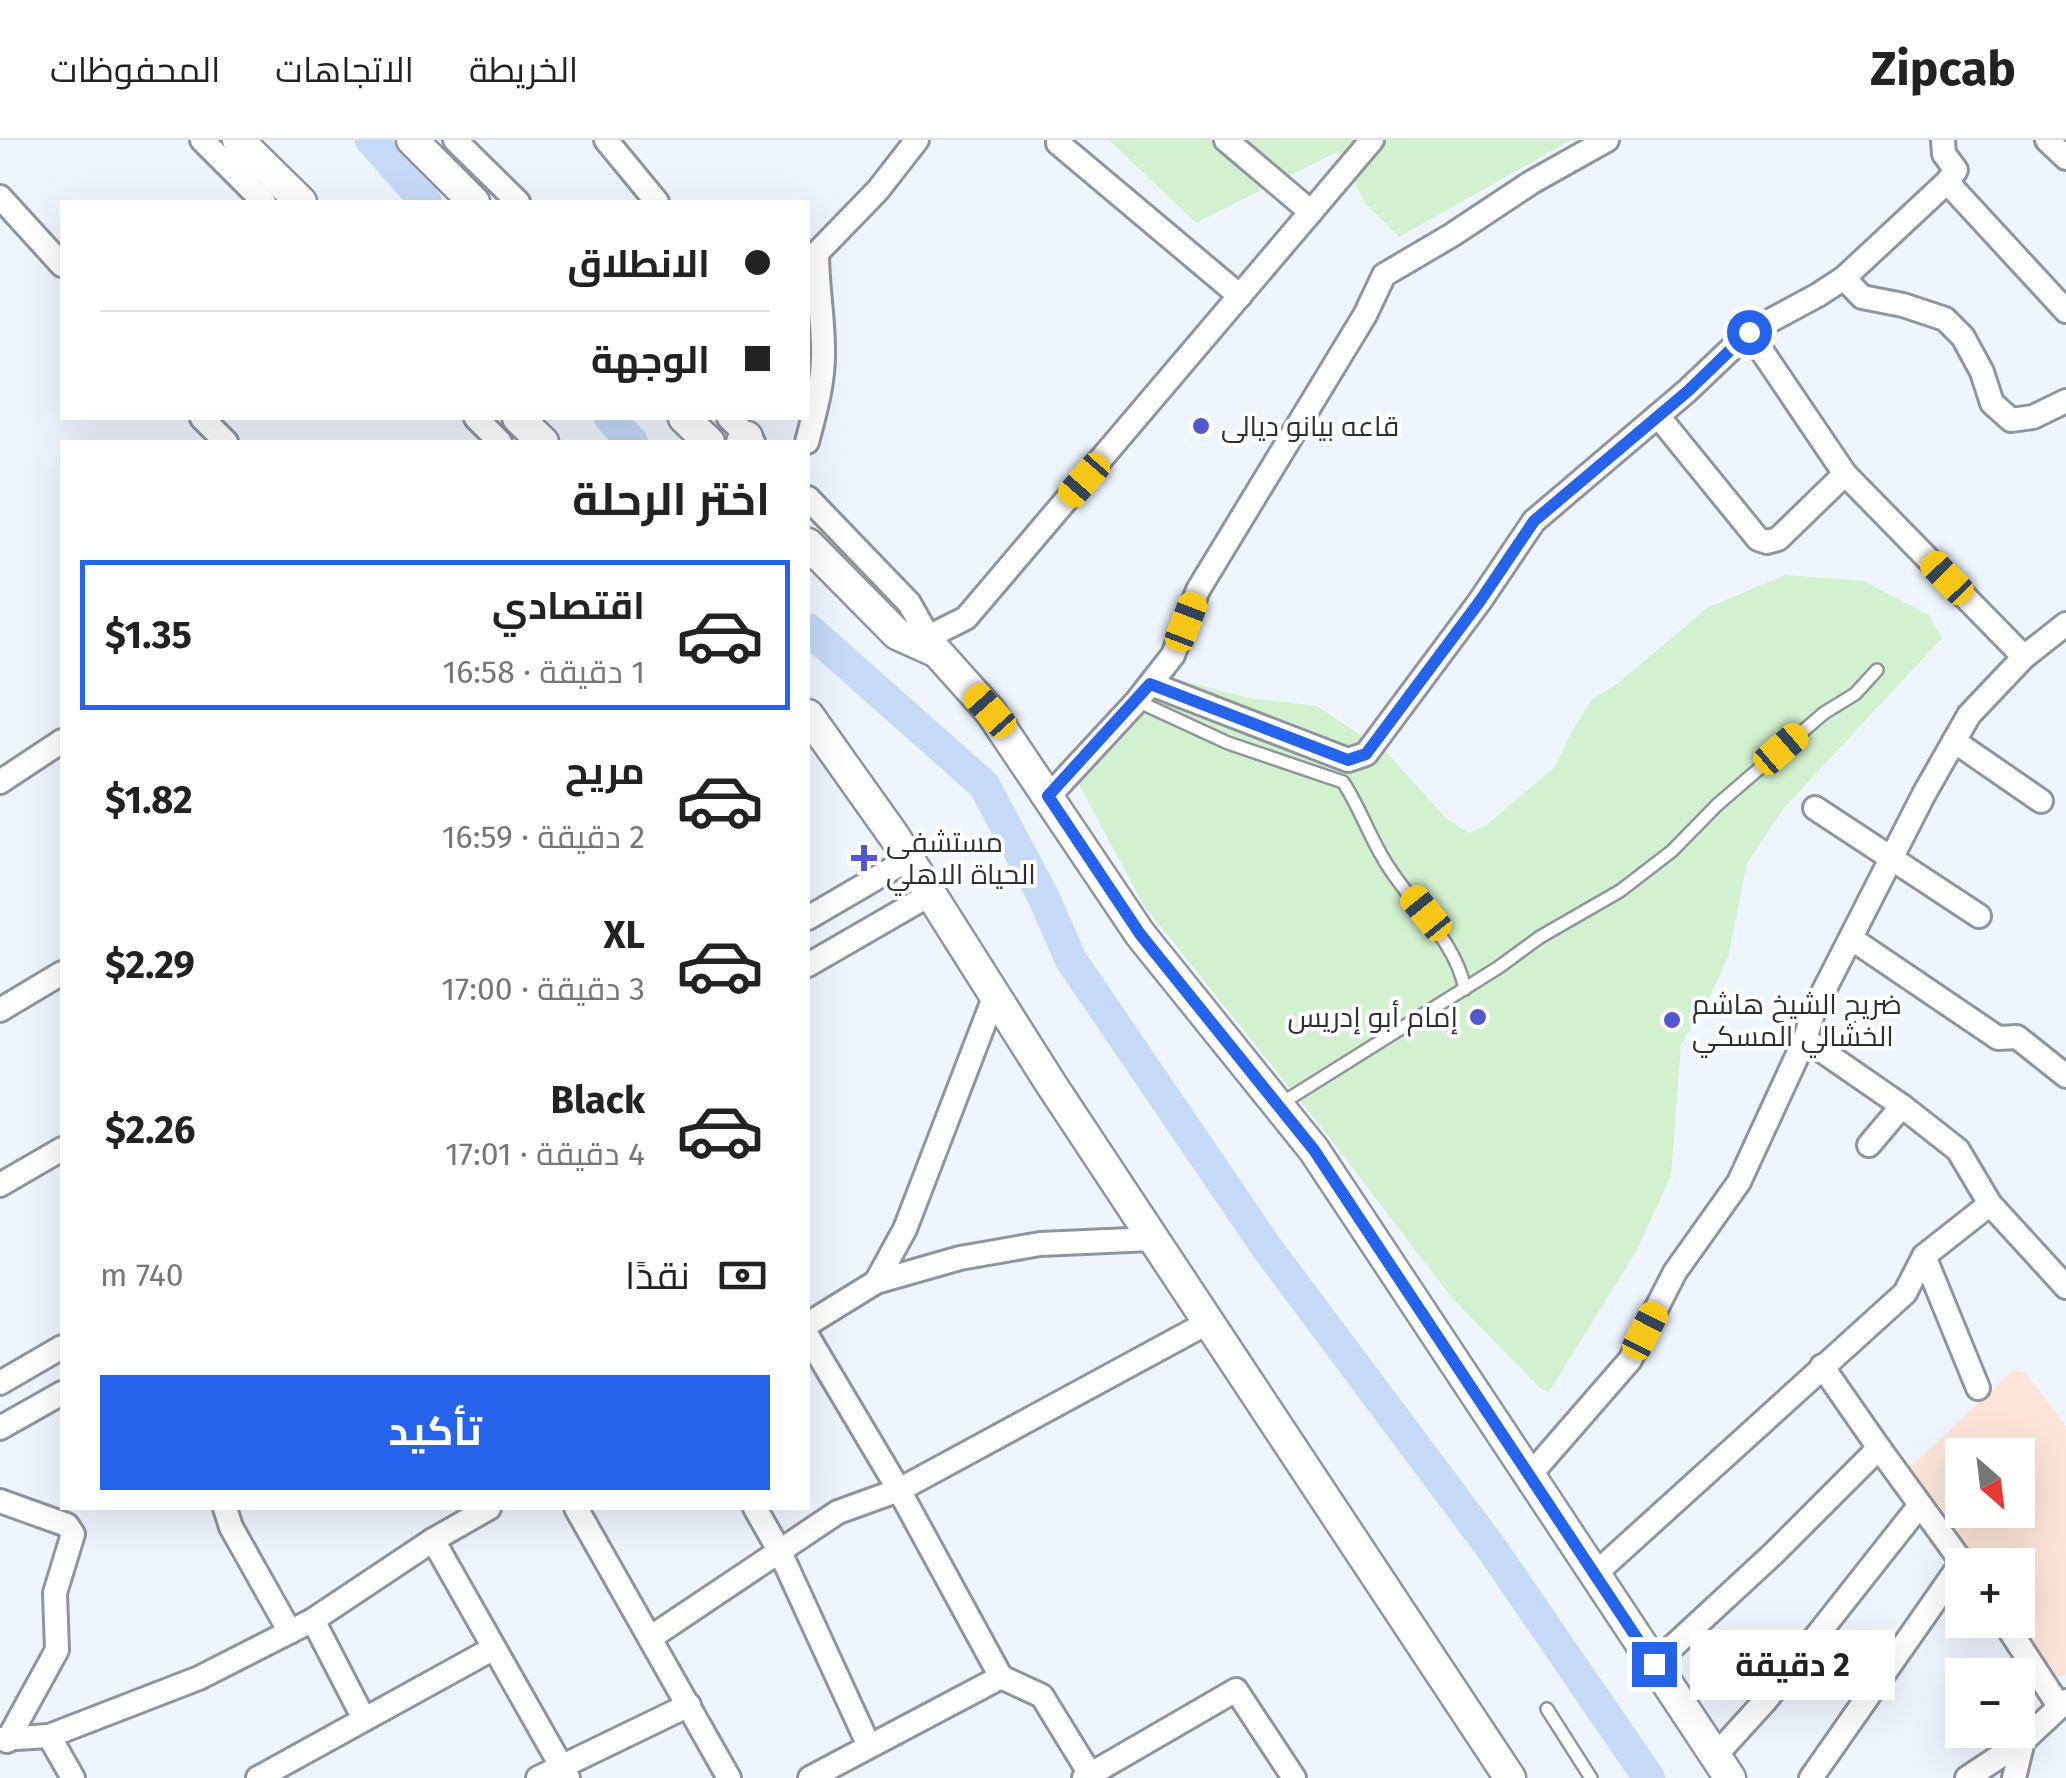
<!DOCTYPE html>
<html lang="ar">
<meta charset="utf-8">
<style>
:root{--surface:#fff;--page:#f6f6f6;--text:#222;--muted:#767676;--line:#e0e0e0;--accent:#2563eb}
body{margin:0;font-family:"Fira Sans",Cairo,sans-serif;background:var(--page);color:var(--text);direction:rtl;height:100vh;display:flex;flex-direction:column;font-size:38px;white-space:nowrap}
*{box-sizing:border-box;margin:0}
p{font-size:32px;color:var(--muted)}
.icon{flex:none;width:55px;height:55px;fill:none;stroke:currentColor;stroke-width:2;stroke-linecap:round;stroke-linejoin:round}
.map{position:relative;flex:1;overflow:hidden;direction:ltr}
.drawer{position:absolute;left:60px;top:300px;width:750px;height:1070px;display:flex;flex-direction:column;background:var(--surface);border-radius:0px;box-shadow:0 10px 40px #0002;direction:rtl}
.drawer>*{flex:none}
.top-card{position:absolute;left:60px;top:60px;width:750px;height:220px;border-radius:0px;box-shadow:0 10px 40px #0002;direction:rtl;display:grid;align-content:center;height:220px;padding:0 40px;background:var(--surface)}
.needle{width:65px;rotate:152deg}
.controls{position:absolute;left:1945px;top:1298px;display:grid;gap:20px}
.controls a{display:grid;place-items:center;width:90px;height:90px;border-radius:0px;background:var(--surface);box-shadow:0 10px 40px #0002;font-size:50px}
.end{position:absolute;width:45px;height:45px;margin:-22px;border:12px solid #2563eb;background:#fff;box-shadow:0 0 0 5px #fff}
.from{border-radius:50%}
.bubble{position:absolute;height:70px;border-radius:0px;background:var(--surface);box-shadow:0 10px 40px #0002;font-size:32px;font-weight:700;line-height:70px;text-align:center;direction:rtl}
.car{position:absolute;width:30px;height:60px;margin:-30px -15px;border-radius:12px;box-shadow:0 0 8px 2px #0007;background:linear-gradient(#f5c518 24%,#345 0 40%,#f5c518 0 76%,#345 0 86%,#f5c518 0)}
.top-card b{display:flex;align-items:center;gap:35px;height:95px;font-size:38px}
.top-card b+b{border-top:2px solid var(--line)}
.top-card i{width:25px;height:25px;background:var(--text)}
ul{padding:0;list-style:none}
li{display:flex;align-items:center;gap:30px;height:150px;margin:0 20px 15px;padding:0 20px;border:5px solid transparent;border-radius:0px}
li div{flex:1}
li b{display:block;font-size:38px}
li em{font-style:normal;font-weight:700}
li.selected{border-color:var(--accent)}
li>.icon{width:90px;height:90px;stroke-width:1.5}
h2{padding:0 40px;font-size:45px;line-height:120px}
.pay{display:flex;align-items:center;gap:25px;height:110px;padding:0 40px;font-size:38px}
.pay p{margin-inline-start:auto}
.cta{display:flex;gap:20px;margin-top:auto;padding:20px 40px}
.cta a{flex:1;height:115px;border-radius:0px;background:var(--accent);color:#fff;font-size:40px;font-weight:700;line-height:115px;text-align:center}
header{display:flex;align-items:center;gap:60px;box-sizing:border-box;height:140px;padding:0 50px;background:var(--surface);border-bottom:2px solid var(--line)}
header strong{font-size:48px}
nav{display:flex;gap:55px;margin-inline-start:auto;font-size:35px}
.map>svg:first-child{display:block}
.education{fill:#fce5d8;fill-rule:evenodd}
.green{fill:#d2f1ce}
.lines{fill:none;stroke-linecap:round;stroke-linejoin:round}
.river{stroke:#c4daf7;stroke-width:32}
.lane-casing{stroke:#8f959e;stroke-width:16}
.street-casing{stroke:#8f959e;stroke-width:28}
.secondary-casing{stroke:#8f959e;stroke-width:35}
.lane{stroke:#fff;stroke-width:11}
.street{stroke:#fff;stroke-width:22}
.secondary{stroke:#fff;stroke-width:30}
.route{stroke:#2563eb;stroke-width:12}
.poi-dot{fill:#5357ce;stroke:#fff;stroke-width:4}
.labels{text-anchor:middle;stroke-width:8;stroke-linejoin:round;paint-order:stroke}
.poi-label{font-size:28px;fill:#2d2f32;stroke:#fff;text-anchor:start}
</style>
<header>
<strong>Zipcab</strong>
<nav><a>الخريطة</a><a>الاتجاهات</a><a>المحفوظات</a></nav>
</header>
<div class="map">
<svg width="2066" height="1638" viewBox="0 0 2066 1638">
<rect width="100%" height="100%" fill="#eff5fe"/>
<path class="education" d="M2013,1230L2025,1232L2066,1286V1534L2057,1538L2013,1480H2018V1425H1971L1905,1332ZM1962,1315H2018V1370H1962Z"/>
<g class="green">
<path d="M1109,0H1571L1399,97L1365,63L1339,11L1196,83Z"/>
<path d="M1785,435L1864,441L1930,476L1942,498L1783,669L1747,723L1728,817L1706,865L1681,904L1671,1035L1637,1110L1549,1252L1540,1248L1451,1157L1326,993L1144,766L1075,637L1139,575L1181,540L1249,558L1317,566L1387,613L1447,679L1469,693L1484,687L1555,627L1572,591L1592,559L1617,544L1707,468Z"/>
</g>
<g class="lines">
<g class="river">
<path d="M371,0L426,62"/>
<path d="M610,278L632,302"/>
<path d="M808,489L984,645L1044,758L1071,820L1267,1108L1492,1409L1649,1638"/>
</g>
<g class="lane-casing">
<g id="lane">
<path d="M1137,561L1228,603L1343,642C1359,666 1368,693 1383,718C1409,764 1454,796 1465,849"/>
<path d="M1282,963L1499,827L1540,797L1620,751L1672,711L1717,665L1824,573L1855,554L1877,530"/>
<path d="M1547,1569L1591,1638"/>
</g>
</g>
<g class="street-casing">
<g id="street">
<path d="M202,0L264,62"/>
<path d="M455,0L518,62"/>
<path d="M606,0L657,62"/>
<path d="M1226,0L1311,72"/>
<path d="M2047,0L2066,18"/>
<path d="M1058,3L1240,156"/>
<path d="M1947,42L2066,171"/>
<path d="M0,57L62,125"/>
<path d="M1844,138L1862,157L1903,165L1945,179L1963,197L1982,232L1992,263L2011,280L2033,277L2066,261"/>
<path d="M1749,192L1845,334L2024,517"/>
<path d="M1658,276L1758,399L1767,402L1778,399L1845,334"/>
<path d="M202,278L226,302"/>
<path d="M476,278L500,302"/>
<path d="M729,278L753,302"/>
<path d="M807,302C815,272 824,241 823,209C823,177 817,146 817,113L878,50L917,0"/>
<path d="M808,358L909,463L935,509"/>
<path d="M930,496L966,478L1372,0"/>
<path d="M1151,544L1348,620L1366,614L1480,461L1534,381L1687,251L1749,192L1818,155L1844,138L1947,42L1956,30L1944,14L1943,0"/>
<path d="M1954,601L2041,661"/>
<path d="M0,642L62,601"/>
<path d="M1049,656L1137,561L1173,515L1198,450L1365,175L1384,135L1452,95L1532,42L1607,0"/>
<path d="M1815,668L1979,776"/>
<path d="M808,778L909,719"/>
<path d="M1852,799L1998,898L2017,897L2066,936"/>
<path d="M808,825L931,754"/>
<path d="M0,870L62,833"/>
<path d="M1805,899L1902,966"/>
<path d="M1869,1005L1902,966L1958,1010L1990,1064L2066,1147"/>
<path d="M0,1045L62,1009"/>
<path d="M1924,1116L1978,1248"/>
<path d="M876,1142L905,1089L995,855"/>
<path d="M808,1184L876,1142L960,1118L1040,1104L1152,1099"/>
<path d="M808,1197L899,1350L1001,1537"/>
<path d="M1822,1226L1879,1308"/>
<path d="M0,1243L62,1207"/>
<path d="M0,1288L62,1253"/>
<path d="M1530,1335L1630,1220L1675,1132L1739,1042L1805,899L1814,870L1924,654L1969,575L2024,517L2066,484"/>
<path d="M0,1361L67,1385L73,1394L55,1453L57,1510L7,1601"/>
<path d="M225,1368L231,1387L290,1492"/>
<path d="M576,1368L729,1638"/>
<path d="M755,1368L780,1412L869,1606"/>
<path d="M433,1400L568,1638"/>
<path d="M1595,1434L1905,1153L1924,1116L1990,1064"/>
<path d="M313,1480L364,1579"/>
<path d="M2003,1480L2059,1566"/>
<path d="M650,1498L838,1372L899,1350L1207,1183"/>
<path d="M1654,1524L1774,1413L1879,1308L1964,1425"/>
<path d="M49,1596L73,1638"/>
<path d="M0,1599L49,1596L199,1538L313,1480L433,1400L489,1368"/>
<path d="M1715,1616L1766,1560L1920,1365"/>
<path d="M258,1638L494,1508"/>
<path d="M538,1638L689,1565"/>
<path d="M810,1638L1001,1537L1042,1556L1090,1634"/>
<path d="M1084,1638L1236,1550L1294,1638"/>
<path d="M1811,1638L1962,1422"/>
<path d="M1967,1638L2023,1601L2066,1561"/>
<path d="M2014,1638L2023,1601"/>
</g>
</g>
<g class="secondary-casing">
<g id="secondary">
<path d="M238,0L301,62"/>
<path d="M412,0L474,62"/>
<path d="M518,278L543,302"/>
<path d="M684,278L709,302"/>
<path d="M742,302L747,297"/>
<path d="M808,404L897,494L937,512L990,571L1140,794L1314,1010L1730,1638"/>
<path d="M808,575L894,696L1051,944L1510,1638"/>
</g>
</g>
<use href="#lane" class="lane"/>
<use href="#street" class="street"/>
<use href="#secondary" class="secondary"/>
</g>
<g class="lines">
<path class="route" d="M1654,1524L1314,1010L1140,794L1048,656L1150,544L1348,620L1366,614L1480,461L1534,381L1688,251L1749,192"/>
</g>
<g class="poi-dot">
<circle cx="1201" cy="286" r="10"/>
<path d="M859 703h10v10h10v10h-10v10h-10v-10h-10v-10h10z"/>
<circle cx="1478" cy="877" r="10"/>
<circle cx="1672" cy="880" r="10"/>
</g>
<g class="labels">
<g class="poi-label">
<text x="1221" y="296">قاعه بيانو ديالى</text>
<text x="886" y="712">مستشفى<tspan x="886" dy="32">الحياة الاهلي</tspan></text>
<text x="1692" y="874">ضريح الشيخ هاشم<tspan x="1692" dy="32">الخشالي المسكي</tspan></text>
<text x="1458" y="887" text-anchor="end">إمام أبو إدريس</text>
</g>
</g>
</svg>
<div class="controls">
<a><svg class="needle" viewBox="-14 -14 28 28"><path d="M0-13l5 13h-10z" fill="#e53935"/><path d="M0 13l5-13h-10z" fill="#767676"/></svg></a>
<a>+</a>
<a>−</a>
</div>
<i class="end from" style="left:1749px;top:192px"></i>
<i class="end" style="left:1654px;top:1524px"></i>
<div class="bubble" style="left:1690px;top:1490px;width:205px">2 دقيقة</div>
<i class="car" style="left:1084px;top:340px;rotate:221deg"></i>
<i class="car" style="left:1947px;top:438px;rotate:316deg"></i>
<i class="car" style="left:1186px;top:482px;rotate:21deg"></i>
<i class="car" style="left:990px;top:571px;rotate:318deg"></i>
<i class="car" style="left:1781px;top:609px;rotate:49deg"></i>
<i class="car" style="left:1426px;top:773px;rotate:321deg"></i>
<i class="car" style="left:1645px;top:1191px;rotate:27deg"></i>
<div class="top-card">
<b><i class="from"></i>الانطلاق</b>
<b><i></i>الوجهة</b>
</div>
<section class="drawer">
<h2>اختر الرحلة</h2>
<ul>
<li class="selected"><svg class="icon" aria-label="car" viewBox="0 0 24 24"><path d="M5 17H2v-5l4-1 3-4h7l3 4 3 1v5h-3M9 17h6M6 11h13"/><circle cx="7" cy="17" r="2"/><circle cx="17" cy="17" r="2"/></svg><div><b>اقتصادي</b><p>1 دقيقة · 16:58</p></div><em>$1.35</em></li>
<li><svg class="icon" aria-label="car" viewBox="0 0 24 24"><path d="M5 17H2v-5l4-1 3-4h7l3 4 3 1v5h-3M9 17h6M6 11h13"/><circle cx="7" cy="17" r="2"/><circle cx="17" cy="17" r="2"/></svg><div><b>مريح</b><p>2 دقيقة · 16:59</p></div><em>$1.82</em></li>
<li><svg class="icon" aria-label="car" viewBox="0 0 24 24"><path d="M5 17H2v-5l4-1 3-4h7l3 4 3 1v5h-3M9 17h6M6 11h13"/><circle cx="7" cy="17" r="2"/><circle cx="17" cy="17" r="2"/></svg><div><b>XL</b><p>3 دقيقة · 17:00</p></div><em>$2.29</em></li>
<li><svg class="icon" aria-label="car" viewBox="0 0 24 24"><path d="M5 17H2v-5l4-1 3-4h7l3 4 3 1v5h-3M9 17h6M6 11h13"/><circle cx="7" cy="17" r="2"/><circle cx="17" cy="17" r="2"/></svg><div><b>Black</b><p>4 دقيقة · 17:01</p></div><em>$2.26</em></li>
</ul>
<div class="pay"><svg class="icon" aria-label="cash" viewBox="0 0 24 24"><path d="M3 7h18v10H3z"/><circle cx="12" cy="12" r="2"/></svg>نقدًا<p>740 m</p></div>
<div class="cta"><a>تأكيد</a></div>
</section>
</div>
